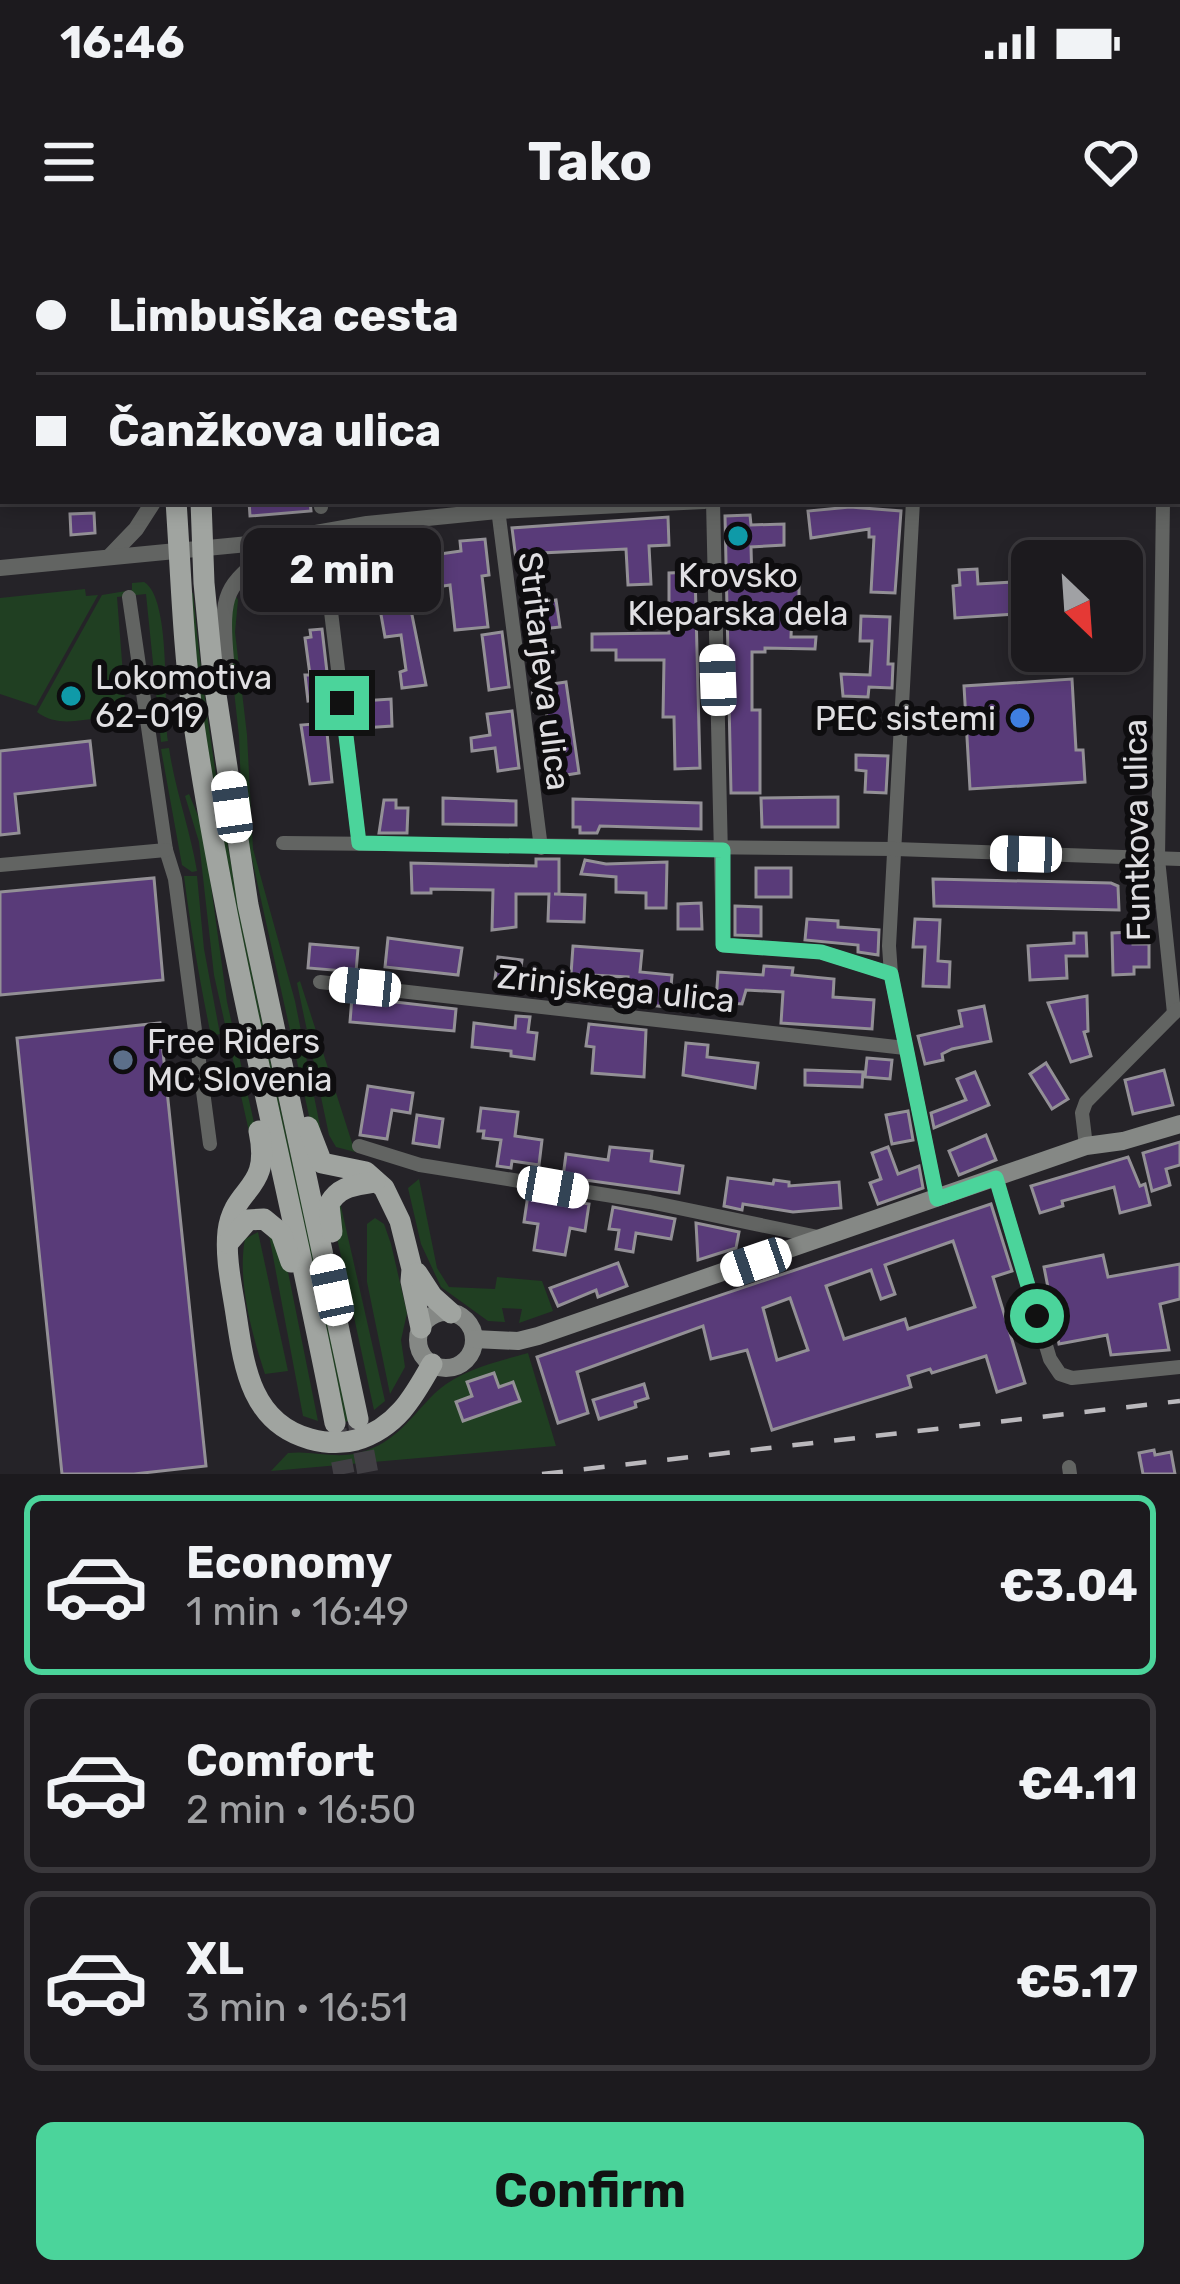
<!DOCTYPE html>
<meta charset="utf-8">
<style>
:root{--surface:#1c1a1e;--page:#252327;--text:#f1f3f6;--muted:#a0a1a4;--line:#3a383c;--accent:#4bd49b}
body{margin:0;font-family:Rubik,sans-serif;background:var(--page);color:var(--text);height:100vh;display:flex;flex-direction:column;font-size:45px;white-space:nowrap}
*{box-sizing:border-box;margin:0}
p{font-size:39px;color:var(--muted)}
.icon{flex:none;width:66px;height:66px;fill:none;stroke:currentColor;stroke-width:2;stroke-linecap:round;stroke-linejoin:round}
.map{position:relative;height:1234px;overflow:hidden}
.drawer{display:flex;flex-direction:column;background:var(--surface);flex:1}
.drawer>*{flex:none}
.hud{position:absolute;left:0px;top:0px;width:1182px;height:264px;box-shadow:0 6px 18px #0003,0 0 0 3px var(--line);display:grid;align-content:center;height:264px;padding:0 36px;background:var(--surface)}
.needle{width:78px;rotate:155deg}
.tools{position:absolute;left:1011px;top:300px;display:grid;gap:24px}
.tools a{display:grid;place-items:center;width:132px;height:132px;border-radius:18px;background:var(--surface);box-shadow:0 6px 18px #0003,0 0 0 3px var(--line);font-size:60px}
.end{position:absolute;width:54px;height:54px;margin:-27px;border:15px solid #4bd49b;background:#111;box-shadow:0 0 0 6px #111}
.from{border-radius:50%}
.bubble{position:absolute;height:84px;border-radius:18px;background:var(--surface);box-shadow:0 6px 18px #0003,0 0 0 3px var(--line);font-size:39px;font-weight:700;line-height:84px;text-align:center}
.car{position:absolute;width:36px;height:72px;margin:-36px -18px;border-radius:15px;box-shadow:0 0 9px 3px #0007;background:linear-gradient(#fff 24%,#345 0 40%,#fff 0 76%,#345 0 86%,#fff 0)}
.hud b{display:flex;align-items:center;gap:42px;height:114px;font-size:45px}
.hud b+b{border-top:3px solid var(--line)}
.hud i{width:30px;height:30px;background:var(--text)}
ul{padding:21px 0 0;list-style:none}
li{display:flex;align-items:center;gap:36px;height:180px;margin:0 24px 18px;padding:0 12px;border:6px solid var(--line);border-radius:18px}
li div{flex:1}
li b{display:block;font-size:45px}
li em{font-style:normal;font-weight:700}
li.on{border-color:var(--accent)}
li>.icon{width:108px;height:108px;stroke-width:1.5}
.cta{display:flex;gap:24px;margin-top:auto;padding:24px 36px}
.cta a{flex:1;height:138px;border-radius:18px;background:var(--accent);color:#111;font-size:48px;font-weight:700;line-height:138px;text-align:center}
.status{display:flex;justify-content:space-between;align-items:center;height:84px;padding:0 60px;background:var(--surface);direction:ltr}
.status svg{height:33px;fill:currentColor}
header{display:flex;justify-content:space-between;align-items:center;height:156px;padding:0 36px;background:var(--surface);font-size:54px;font-weight:700}
.map>svg:first-child{display:block}
.green{fill:#203f22}
.building{fill:#593b79;stroke:#939096;stroke-width:3;fill-rule:evenodd}
.lines{fill:none;stroke-linecap:round;stroke-linejoin:round}
.primary-tunnel{stroke:#413f44;stroke-width:21;stroke-dasharray:21 10;stroke-linecap:butt}
.minor{stroke:#626462;stroke-width:14}
.tertiary{stroke:#626462;stroke-width:16}
.secondary{stroke:#858885;stroke-width:18}
.primary{stroke:#a0a4a0;stroke-width:21}
.rail{stroke:#bab8bc;stroke-width:4.5;stroke-dasharray:21 21;stroke-linecap:butt}
.route{stroke:#4bd49b;stroke-width:15}
.culture-dot{fill:#0f9aa8;stroke:#0e0d0f;stroke-width:4.5}
.shop-dot{fill:#3f7fe0;stroke:#0e0d0f;stroke-width:4.5}
.service-dot{fill:#5c6f8a;stroke:#0e0d0f;stroke-width:4.5}
.labels{text-anchor:middle;stroke-width:12;stroke-linejoin:round;paint-order:stroke}
.poi-label{font-size:33px;fill:#e0dfe2;stroke:#0e0d0f;text-anchor:start}
.street-label{font-size:33px;fill:#e0dfe2;stroke:#0e0d0f}
</style>
<div class="status"><b>16:46</b><svg viewBox="0 0 49 12"><path d="M0 12V9h3v3zM5 12V6h3v6zM10 12V3h3v9zM15 12V0h3v12zM26 1h20v11H26zM47 4h2v5h-2z"/></svg></div>
<header><svg class="icon" aria-label="menu" viewBox="0 0 24 24"><path d="M4 6h16M4 12h16M4 18h16"/></svg>Tako<svg class="icon" aria-label="heart" viewBox="0 0 24 24"><path d="M12 20l-8-8c-3-5 5-10 8-4 3-6 11-1 8 4z"/></svg></header>
<div class="map">
<svg width="1180" height="1234" viewBox="0 0 1180 1234">
<rect width="100%" height="100%" fill="#252328"/>
<g class="green">
<path d="M144,342C172,359 163,468 168,501L161,502L146,354L117,357L126,473L113,474L110,461L104,462L101,478C78,480 57,487 37,472L102,355L132,350V343Z"/>
<path d="M85,349L86,356L98,355L36,466L0,454V358Z"/>
<path d="M187,353H193C219,633 292,906 349,1181L343,1182L254,766L206,509Z"/>
<path d="M234,353L238,360L235,392L247,495L253,609L295,761L321,891L310,880L242,574L239,496L228,396Z"/>
<path d="M169,508C175,550 190,589 197,631L192,632L182,625L161,509Z"/>
<path d="M189,554L203,588L227,762L259,905H252L214,735L199,602L185,556Z"/>
<path d="M184,636H197L204,709L220,794L211,796C200,742 191,691 184,636Z"/>
<path d="M300,741L355,912L336,907L329,895L297,743Z"/>
<path d="M419,939L437,1028L449,1047L495,1049L497,1037L542,1041L553,1071L519,1083L522,1069L502,1068L505,1082L488,1081L441,1047L421,1004L408,948Z"/>
<path d="M340,962L385,1161L374,1170L334,984Z"/>
<path d="M375,978L384,984L391,1004L407,1073L401,1100L405,1127L390,1154L367,1042V984Z"/>
<path d="M258,992L288,1131L265,1134C252,1095 237,1040 245,999Z"/>
<path d="M269,995L284,1012L318,1181L303,1176Z"/>
<path d="M528,1113L556,1206L271,1231L288,1213C314,1210 336,1220 362,1212C396,1202 411,1177 434,1154C459,1130 496,1122 528,1113Z"/>
</g>
<g class="building">
<path d="M249,261H310L311,271L250,276Z"/>
<path d="M850,267L901,271L895,353L871,352L874,297H869V289L811,298L808,271Z"/>
<path d="M94,273L95,293L71,295L70,274Z"/>
<path d="M750,275L751,285L784,284V305L751,307L752,343H799V369H792L791,397H816L815,409L765,408V412H752V470H760V553H731L725,276Z"/>
<path d="M668,277L669,305L649,306L651,344L628,345L626,309L541,313L542,324L517,327L512,288Z"/>
<path d="M485,299L489,335L482,336L488,387L455,390L450,345L410,351L407,331L391,333L388,309L432,303L433,315L461,311L460,301Z"/>
<path d="M1139,319L1141,352L1122,354V320Z"/>
<path d="M1032,326V359L1014,360L1015,374L955,378L953,346L960,345L959,330L977,329L978,344L1013,342L1012,327Z"/>
<path d="M695,332L700,528L675,529L674,477H663L664,420H616V410H592V394L669,393V333Z"/>
<path d="M556,360L560,387L533,390L529,364Z"/>
<path d="M410,365L426,445L402,448L400,432L406,430L401,395L385,397L380,369Z"/>
<path d="M861,376L890,377L888,424H893L892,448L869,447L868,457L843,456L841,434L870,435L872,401H860Z"/>
<path d="M322,389L330,458L308,461L305,435H310L305,398L311,397L310,390Z"/>
<path d="M502,392L509,447L489,450L482,395Z"/>
<path d="M1072,439L1076,510H1083L1085,542L970,549L964,446Z"/>
<path d="M566,442L579,533L554,537L546,470L535,472L532,447Z"/>
<path d="M391,459L392,486L363,488L362,461Z"/>
<path d="M512,471L519,528L498,531L495,508L472,511L471,498L490,495L487,474Z"/>
<path d="M326,483L332,542L310,544L301,485Z"/>
<path d="M90,501L95,545L15,554L19,593L0,595V511Z"/>
<path d="M856,515L888,516L886,553L865,552L866,531L856,530Z"/>
<path d="M838,557V587H762L761,558Z"/>
<path d="M443,558L516,561V585L443,584Z"/>
<path d="M573,559L701,563V589L600,586L597,593H580V587H573Z"/>
<path d="M384,560H396V568H408L407,593H379Z"/>
<path d="M536,619H559V654H554L585,655L584,682L548,681L549,654H516V687L492,690L493,650L431,649V653H412L411,623L536,626Z"/>
<path d="M585,620L606,624L667,622L666,668H646V653L616,652V637L581,634Z"/>
<rect x="756" y="628" width="35" height="29"/>
<path d="M154,638L163,740L0,755V652Z"/>
<path d="M933,639L1111,643L1118,646L1119,670L934,666Z"/>
<path d="M701,663L702,689H678V664Z"/>
<path d="M735,666L761,667V696L735,695Z"/>
<path d="M807,679L838,681V687L879,690L878,715L858,712V705L805,700Z"/>
<path d="M915,679L940,680L938,721L950,722L949,747L923,746L925,707H913Z"/>
<path d="M1133,692V704H1149V727H1134V734L1113,735L1112,693Z"/>
<path d="M1074,693H1086L1087,716H1066L1067,738L1030,740L1028,706L1074,703Z"/>
<path d="M388,698L462,708L458,735L385,727Z"/>
<path d="M310,704L358,708L356,732L308,728Z"/>
<path d="M573,706L642,711L640,732L672,735L671,747L709,751L707,772L625,762L628,737L571,734Z"/>
<path d="M498,717L522,720L519,742L495,739Z"/>
<path d="M764,726L793,728L792,735L834,739L833,757L874,760L872,789L781,783L783,752L746,750L742,764L716,762L718,732L763,735Z"/>
<path d="M539,734L563,737L561,755L537,753Z"/>
<path d="M1087,756L1088,791L1084,792L1091,816L1071,822L1048,763Z"/>
<path d="M352,757L456,769L454,791L350,782Z"/>
<path d="M984,766L991,801L952,809L942,814L943,820L925,824L918,796L962,786L959,771Z"/>
<path d="M516,776L530,777L528,792L537,793L534,819L511,816V811L472,807L474,783L515,788Z"/>
<path d="M160,783L206,1226L134,1234H62L17,798Z"/>
<path d="M589,784L646,790L644,837L592,833L594,807L586,806Z"/>
<path d="M686,803L708,805L707,817L758,823L755,848L683,835Z"/>
<path d="M867,818L892,820L890,839L865,837Z"/>
<path d="M1046,823L1068,859L1052,869L1030,834Z"/>
<path d="M805,830L863,832L862,847L805,845Z"/>
<path d="M1164,830L1173,865L1133,874L1125,840Z"/>
<path d="M975,832L989,865L934,888L931,873L966,860L957,839Z"/>
<path d="M368,846L413,853L410,873L392,870L387,899L360,895Z"/>
<path d="M481,868L518,872L515,896L542,900L539,925L512,921L511,928L497,926L501,900L483,898L484,891H478Z"/>
<path d="M908,871L913,900L892,904L886,875Z"/>
<path d="M417,875L443,879L439,907L413,903Z"/>
<path d="M986,895L996,920L959,935L949,911Z"/>
<path d="M1180,902V925L1166,929L1170,945L1152,951L1143,913Z"/>
<path d="M610,907L652,911L651,921L683,926L679,953L563,937L566,914L608,920Z"/>
<path d="M888,907L898,934L919,926L923,948L878,964L870,943L881,939L872,913Z"/>
<path d="M1128,917L1140,946L1145,944L1150,965L1120,973L1114,947L1062,961L1063,966L1040,973L1031,946Z"/>
<path d="M728,938L773,944L774,940L789,942V946L839,942L841,968L793,972L743,964L742,970L724,966Z"/>
<path d="M528,955L589,964L585,991L570,988L565,1015L534,1010L538,984L524,982Z"/>
<path d="M991,964L1012,1031L993,1037L1025,1143L997,1152L986,1116L932,1133L930,1129L908,1136L911,1147L772,1190L747,1110L711,1119L703,1086L577,1132L588,1173L558,1183L537,1117ZM953,1001L975,1067L908,1089L905,1079L844,1099L826,1046L871,1030L881,1059L895,1054L885,1025ZM790,1058L808,1110L777,1120L763,1068Z"/>
<path d="M613,967L675,979L671,999L636,993L633,1012L616,1009L619,990L609,989Z"/>
<path d="M696,983L739,992L736,1008L698,1020Z"/>
<path d="M1103,1015L1108,1037L1180,1024V1059L1160,1064L1169,1110L1111,1115L1107,1095L1059,1104L1044,1027Z"/>
<path d="M618,1023L627,1046L598,1057L596,1050L558,1066L550,1048Z"/>
<path d="M494,1133L499,1147L513,1142L520,1161L463,1181L456,1162L472,1156L467,1142Z"/>
<path d="M644,1144L648,1158L635,1162L636,1167L599,1179L593,1160Z"/>
<path d="M1154,1210L1155,1215L1171,1212L1175,1234H1143L1139,1213Z"/>
</g>
<g class="lines">
<g class="primary-tunnel">
<path d="M358,1181L368,1234"/>
<path d="M336,1190L344,1234"/>
</g>
<g class="minor">
<path d="M301,0V3"/>
<path d="M466,0V3"/>
<path d="M709,0V3"/>
<path d="M806,3V0"/>
<path d="M929,3V0"/>
<path d="M1066,3V0"/>
<path d="M0,42L3,0"/>
<path d="M321,261V267"/>
<path d="M497,261L541,608"/>
<path d="M713,261L723,705L821,712L891,734"/>
<path d="M913,261L889,706L891,734L937,959"/>
<path d="M1163,261L1158,619L1174,773"/>
<path d="M325,322L359,603"/>
<path d="M129,357L166,610L175,639L210,904"/>
<path d="M283,603L895,609L1180,619"/>
<path d="M0,625L166,610"/>
<path d="M320,742L905,808"/>
<path d="M359,906L420,925L650,962L818,997"/>
<path d="M1086,906L1082,873L1086,862L1178,769"/>
<path d="M996,938L1050,1119L1060,1134L1072,1138L1180,1127"/>
<path d="M1069,1227L1070,1234"/>
</g>
<g class="tertiary">
<path d="M1179,231H1180"/>
<path d="M111,315L136,289L154,261"/>
<path d="M0,328L259,303L367,284L497,271L704,261"/>
<path d="M213,435L226,420C219,343 229,345 285,300"/>
</g>
<g class="secondary">
<circle cx="446" cy="1100" r="28"/>
<path d="M474,1099L518,1101L538,1096L1086,906L1123,901L1180,884"/>
</g>
<g class="primary">
<path d="M162,0L163,3"/>
<path d="M187,0V3"/>
<path d="M176,261C181,334 183,406 193,478C228,716 290,948 335,1183"/>
<path d="M201,261L204,343L213,435L248,665L358,1179"/>
<path d="M308,887L322,923L366,932L384,948L400,981L412,1029L411,1041L421,1088"/>
<path d="M259,891C272,952 234,945 228,991C225,1018 232,1047 236,1074C244,1127 251,1183 310,1199C325,1203 341,1204 356,1200C396,1188 413,1158 432,1124"/>
<path d="M332,992L329,964C340,945 355,946 375,942"/>
<path d="M228,1003L248,980L264,979L281,993L291,1022"/>
<path d="M417,1033L432,1056L451,1073"/>
</g>
<path class="rail" d="M542,1234L1180,1161"/>
</g>
<g class="lines">
<path class="route" d="M342,463L359,603L723,610V705L821,712L891,734L937,959L996,938L1037,1076"/>
</g>
<g class="culture-dot">
<circle cx="738" cy="296" r="12"/>
<circle cx="71" cy="456" r="12"/>
</g>
<circle class="shop-dot" cx="1020" cy="478" r="12"/>
<circle class="service-dot" cx="123" cy="820" r="12"/>
<g class="labels">
<g class="poi-label">
<text x="738" y="347" text-anchor="middle">Krovsko<tspan x="738" dy="38">Kleparska dela</tspan></text>
<text x="95" y="449">Lokomotiva<tspan x="95" dy="38">62-019</tspan></text>
<text x="996" y="490" text-anchor="end">PEC sistemi</text>
<text x="147" y="813">Free Riders<tspan x="147" dy="38">MC Slovenia</tspan></text>
</g>
<g class="street-label">
<text transform="translate(545 431) rotate(83)" y="12">Stritarjeva ulica</text>
<text transform="translate(1136 590) rotate(-91)" y="12">Funtkova ulica</text>
<text transform="translate(616 748) rotate(6)" y="12">Zrinjskega ulica</text>
</g>
</g>
</svg>
<div class="tools">
<a><svg class="needle" viewBox="-14 -14 28 28"><path d="M0-13l5 13h-10z" fill="#e53935"/><path d="M0 13l5-13h-10z" fill="#a0a1a4"/></svg></a>
</div>
<i class="end from" style="left:1037px;top:1076px"></i>
<i class="end" style="left:342px;top:463px"></i>
<div class="bubble" style="left:243px;top:288px;width:198px">2 min</div>
<i class="car" style="left:718px;top:440px;rotate:358deg"></i>
<i class="car" style="left:232px;top:567px;rotate:352deg"></i>
<i class="car" style="left:1026px;top:614px;rotate:272deg"></i>
<i class="car" style="left:365px;top:747px;rotate:276deg"></i>
<i class="car" style="left:553px;top:947px;rotate:100deg"></i>
<i class="car" style="left:756px;top:1022px;rotate:251deg"></i>
<i class="car" style="left:332px;top:1050px;rotate:348deg"></i>
<div class="hud">
<b><i class="from"></i>Limbuška cesta</b>
<b><i></i>Čanžkova ulica</b>
</div>
</div>
<section class="drawer">
<ul>
<li class="on"><svg class="icon" aria-label="car" viewBox="0 0 24 24"><path d="M5 17H2v-5l4-1 3-4h7l3 4 3 1v5h-3M9 17h6M6 11h13"/><circle cx="7" cy="17" r="2"/><circle cx="17" cy="17" r="2"/></svg><div><b>Economy</b><p>1 min · 16:49</p></div><em>€3.04</em></li>
<li><svg class="icon" aria-label="car" viewBox="0 0 24 24"><path d="M5 17H2v-5l4-1 3-4h7l3 4 3 1v5h-3M9 17h6M6 11h13"/><circle cx="7" cy="17" r="2"/><circle cx="17" cy="17" r="2"/></svg><div><b>Comfort</b><p>2 min · 16:50</p></div><em>€4.11</em></li>
<li><svg class="icon" aria-label="car" viewBox="0 0 24 24"><path d="M5 17H2v-5l4-1 3-4h7l3 4 3 1v5h-3M9 17h6M6 11h13"/><circle cx="7" cy="17" r="2"/><circle cx="17" cy="17" r="2"/></svg><div><b>XL</b><p>3 min · 16:51</p></div><em>€5.17</em></li>
</ul>
<div class="cta"><a>Confirm</a></div>
</section>
